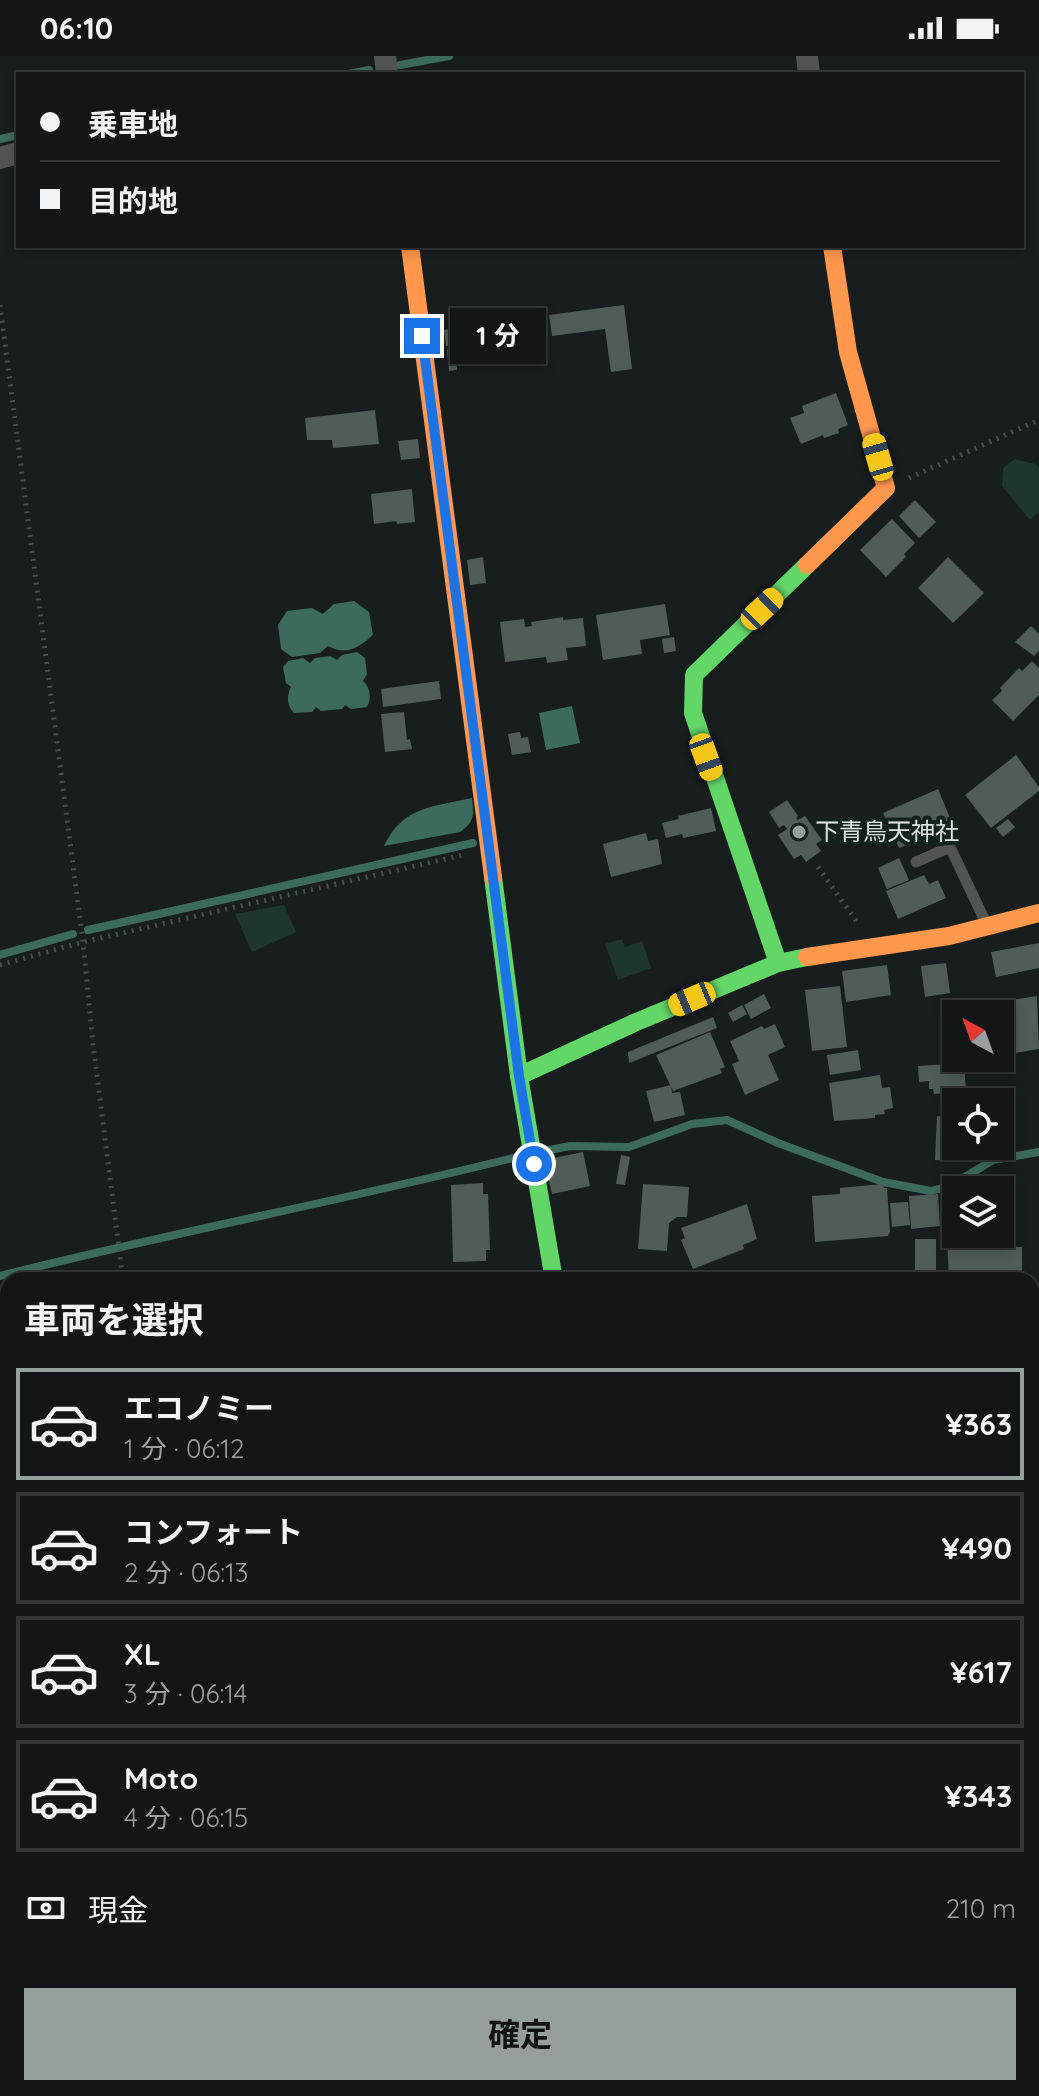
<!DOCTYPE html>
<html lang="ja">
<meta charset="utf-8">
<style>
:root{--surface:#121616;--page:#1f2323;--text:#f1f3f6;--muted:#9c9fa1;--line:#313535;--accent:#979f9c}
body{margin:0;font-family:Quicksand,"Noto Sans JP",sans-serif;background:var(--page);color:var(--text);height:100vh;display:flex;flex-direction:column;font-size:30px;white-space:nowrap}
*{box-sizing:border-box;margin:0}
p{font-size:26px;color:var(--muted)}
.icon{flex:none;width:44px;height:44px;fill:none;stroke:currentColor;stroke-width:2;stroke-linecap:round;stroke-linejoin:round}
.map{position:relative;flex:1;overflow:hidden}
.side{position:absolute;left:0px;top:1216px;width:1040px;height:824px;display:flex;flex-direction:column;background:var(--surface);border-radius:24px 24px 0 0;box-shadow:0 4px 12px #0003,0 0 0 2px var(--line)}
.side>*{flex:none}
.hud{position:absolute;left:16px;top:16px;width:1008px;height:176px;border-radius:0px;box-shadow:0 4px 12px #0003,0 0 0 2px var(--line);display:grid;align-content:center;height:176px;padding:0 24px;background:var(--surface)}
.needle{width:52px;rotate:319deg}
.fabs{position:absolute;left:942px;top:944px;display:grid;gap:16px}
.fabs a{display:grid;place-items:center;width:72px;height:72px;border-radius:0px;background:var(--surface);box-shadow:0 4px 12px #0003,0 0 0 2px var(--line);font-size:40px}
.end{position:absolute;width:36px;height:36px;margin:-18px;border:10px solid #1a73e8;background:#fff;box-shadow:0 0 0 4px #fff}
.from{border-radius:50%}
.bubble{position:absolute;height:56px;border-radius:0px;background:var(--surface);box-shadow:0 4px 12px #0003,0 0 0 2px var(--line);font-size:26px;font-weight:700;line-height:56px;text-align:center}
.car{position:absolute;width:24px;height:48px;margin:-24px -12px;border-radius:10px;box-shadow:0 0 6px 2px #0007;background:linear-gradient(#f5c518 24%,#345 0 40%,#f5c518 0 76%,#345 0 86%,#f5c518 0)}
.hud b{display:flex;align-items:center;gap:28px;height:76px;font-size:30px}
.hud b+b{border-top:2px solid var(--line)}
.hud i{width:20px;height:20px;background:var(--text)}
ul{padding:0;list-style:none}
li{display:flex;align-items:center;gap:24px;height:112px;margin:0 16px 12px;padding:0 8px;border:4px solid var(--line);border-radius:0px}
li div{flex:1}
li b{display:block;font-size:30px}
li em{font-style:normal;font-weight:700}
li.selected{border-color:var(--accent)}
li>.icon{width:72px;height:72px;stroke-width:1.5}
h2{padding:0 24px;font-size:36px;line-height:96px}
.pay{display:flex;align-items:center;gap:20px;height:88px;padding:0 24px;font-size:30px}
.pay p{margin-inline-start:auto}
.button{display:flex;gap:16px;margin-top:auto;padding:16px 24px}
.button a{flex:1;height:92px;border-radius:0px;background:var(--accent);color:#111;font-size:32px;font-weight:700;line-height:92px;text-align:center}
.status{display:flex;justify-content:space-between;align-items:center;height:56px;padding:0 40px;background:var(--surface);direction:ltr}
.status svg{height:22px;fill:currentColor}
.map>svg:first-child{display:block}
.green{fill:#1d3730}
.forest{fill:#1e483e}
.water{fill:#3d6a5e}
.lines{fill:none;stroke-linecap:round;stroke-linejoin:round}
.stream{stroke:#3d6a5e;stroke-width:8}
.building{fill:#505c58}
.path{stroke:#4a4e4d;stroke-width:5;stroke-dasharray:2 6;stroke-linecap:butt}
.lane{stroke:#505553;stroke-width:11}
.street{stroke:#505553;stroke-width:22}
.fast{stroke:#63d668;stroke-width:18}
.slow{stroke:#ff974d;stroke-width:18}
.route{stroke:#1a73e8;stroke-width:10}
.poi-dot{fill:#979f9c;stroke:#14221e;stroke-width:3}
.labels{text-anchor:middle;stroke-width:8;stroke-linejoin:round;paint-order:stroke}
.poi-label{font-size:24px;fill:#dbe4e1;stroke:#14221e;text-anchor:start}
</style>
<div class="status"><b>06:10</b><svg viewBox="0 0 49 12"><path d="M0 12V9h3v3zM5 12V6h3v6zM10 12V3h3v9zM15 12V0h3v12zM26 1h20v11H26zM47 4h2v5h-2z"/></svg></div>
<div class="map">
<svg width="1039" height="2040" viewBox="0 0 1039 2040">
<rect width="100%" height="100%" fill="#181e1d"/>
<g class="green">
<path d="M1015,403L1035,408L1039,412V456L1030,464L1002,430L1003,412Z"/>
<path d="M284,849L296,876L252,896L235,858Z"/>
<path d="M622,883L625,891L642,885L651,912L618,924L605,888Z"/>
</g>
<path class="forest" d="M0,1567L8,1574V2032H666L675,2040H0Z"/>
<g class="water">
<path d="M354,545L369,556L373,579C358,592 347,600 328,590L320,597L292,601L281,593L278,569L287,555L312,552L323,558L334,548Z"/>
<path d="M357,596L365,602L367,618L363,625C370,631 372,642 367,651L351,653L345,649L342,653L321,655L316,651L312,656L294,657C287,650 286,640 291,631L286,627L283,611L288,605L303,602L310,607L315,602L330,600L337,604L342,599Z"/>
<path d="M572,650L580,687L546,694L539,657Z"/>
<path d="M472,742C474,758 475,766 460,776L384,790C403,750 433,751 472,742Z"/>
</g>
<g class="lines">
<g class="stream">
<path d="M400,9L449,0"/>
<path d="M348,18L369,14"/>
<path d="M0,83L18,79"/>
<path d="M88,874L473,787"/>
<path d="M0,899L73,878"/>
<path d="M539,1096L570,1090L629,1091L692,1068L727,1064L778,1087L883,1126L931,1135L950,1130L993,1104L1039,1096"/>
<path d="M0,1220C174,1176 351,1143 525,1099"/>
</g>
</g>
<g class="building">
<path d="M624,249L632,313L611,316L605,273L552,280L549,259Z"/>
<path d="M521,263L525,294L480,300L476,269Z"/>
<path d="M464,271L467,291L459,292V288L446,290L444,274Z"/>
<path d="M456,293L457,314L449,315L447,294Z"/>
<path d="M836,337L848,369L838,373L839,377L824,382L823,379L801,388L790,362L804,357L802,350Z"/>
<path d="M375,354L379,388L333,392L332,384H307L305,362Z"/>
<path d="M418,383L420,402L401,404L398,385Z"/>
<path d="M412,433L415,466L397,468L396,465L374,468L371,438Z"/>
<path d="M915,444L936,466L919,482L899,460Z"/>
<path d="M892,463L915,487L904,498L906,501L886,521L860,494Z"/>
<path d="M483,501L486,527L470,529L467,504Z"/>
<path d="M948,501L984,537L953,567L918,532Z"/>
<path d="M665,548L670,579L640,584L642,598L603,604L596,559Z"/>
<path d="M563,561V564L583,562L586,590L566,592L568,604L547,607L546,601L505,606L500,566L524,563L525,571L532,570L531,566Z"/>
<path d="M1031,570L1039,578V595L1034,600L1015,586Z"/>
<path d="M674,581L676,595L664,597L662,583Z"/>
<path d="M1032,605L1039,612V639L1013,665L992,644L1002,635L1000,632L1019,612L1022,615Z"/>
<path d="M439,625L441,643L383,651L381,633Z"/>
<path d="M404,656L407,684L410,683L412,693L385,696L381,658Z"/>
<path d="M520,676L521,682L528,681L531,696L512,699L508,678Z"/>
<path d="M1016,699L1039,731V735L991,772L965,739Z"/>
<path d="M938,733L951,764L935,772L937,778L899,792L883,757Z"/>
<path d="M787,744L798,760L796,762L798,764L805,760L822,784L816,788L821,795L806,806L801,799L794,803L778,779L787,773L784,769L779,772L769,756Z"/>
<path d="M711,752L716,775L683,782L682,778L666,782L662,767L679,763L678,760Z"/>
<path d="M1008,763L1015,771L1003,781L996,772Z"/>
<path d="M646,777L648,785L658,783L662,808L611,821L603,788Z"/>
<path d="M899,802L909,824L887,833L878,812Z"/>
<path d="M924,819L929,828L938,824L946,842L898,863L886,835Z"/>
<path d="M1039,887V912L996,921L991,896Z"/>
<path d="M946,907L950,937L925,941L921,910Z"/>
<path d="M887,909L891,939L846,946L842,915Z"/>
<path d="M840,930L847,991L812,995L805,934Z"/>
<path d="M764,938L771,952L751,963L744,949Z"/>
<path d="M1037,940L1039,993L1008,998L999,946Z"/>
<path d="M742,949L747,958L733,966L728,957Z"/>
<path d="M713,961L717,972L629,1007L628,996Z"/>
<path d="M775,968L785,991L768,999L779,1024L745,1039L732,1008L739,1005L730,985L762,970L764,973Z"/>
<path d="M710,976L725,1011L720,1013L722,1017L673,1035L656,999Z"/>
<path d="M858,994L861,1014L830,1019L827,999Z"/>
<path d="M964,1007L966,1036L934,1038L933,1033H929V1025L919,1026L918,1010Z"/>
<path d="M880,1019L882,1032L890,1031L893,1052L884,1054L885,1058L875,1059V1062L834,1065L829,1027Z"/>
<path d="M671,1029L672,1037L680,1036L685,1059L654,1066L646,1035Z"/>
<path d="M937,1060L956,1061V1090H982V1096H971L970,1106L935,1104Z"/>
<path d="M583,1096L590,1130L552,1138L544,1104Z"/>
<path d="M621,1099L630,1101L625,1129L616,1128Z"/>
<path d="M483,1127V1138H488L490,1194H486V1205L453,1206L451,1129Z"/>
<path d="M643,1128L689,1131L687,1161H677L669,1167L667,1195L638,1193Z"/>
<path d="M883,1128L884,1132H887L890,1176L888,1180L815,1186L812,1140L840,1138V1132Z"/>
<path d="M938,1138L940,1170L911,1173L909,1140Z"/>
<path d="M908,1146L910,1169L892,1171L890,1147Z"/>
<path d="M747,1148L757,1183L743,1189L744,1193L693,1213L681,1184L685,1182L681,1172Z"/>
<rect x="915" y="1183" width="21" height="31"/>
<path d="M947,1183H1000V1191H1022V1224H949Z"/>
<rect x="1032" y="1521" width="7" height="28"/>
</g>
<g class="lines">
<g class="path">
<path d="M0,249L83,886L93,988L123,1224"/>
<path d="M909,422L1039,364"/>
<path d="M818,811L857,866"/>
<path d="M0,909L83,886L463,799"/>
<path d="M0,1320L8,1321"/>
<path d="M0,1372L8,1374"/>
<path d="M0,1520L8,1524"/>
<path d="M691,2032L700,2040"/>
<path d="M998,2032L1001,2040"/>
</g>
<path class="lane" d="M916,806L950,791L987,869"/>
<g class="street">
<path d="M385,0L387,18"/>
<path d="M807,0L809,18"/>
<path d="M0,102L18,97"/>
<path d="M1032,1479L1039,1477"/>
</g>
<g class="fast">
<path d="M493,821L519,1020L554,1224"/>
<path d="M778,907L693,657L694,619L807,509"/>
<path d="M519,1020L634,967L778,907L807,901"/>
</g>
<g class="slow">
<path d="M410,190L493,821"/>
<path d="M807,509L886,432L848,296L832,190"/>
<path d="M807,901L949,880L1039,857"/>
</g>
</g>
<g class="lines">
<path class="route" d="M422,280L519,1020L534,1108"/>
</g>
<circle class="poi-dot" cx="799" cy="776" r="8"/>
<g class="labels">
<g class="poi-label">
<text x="815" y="784">下青鳥天神社</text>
</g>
</g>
</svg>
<div class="fabs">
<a><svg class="needle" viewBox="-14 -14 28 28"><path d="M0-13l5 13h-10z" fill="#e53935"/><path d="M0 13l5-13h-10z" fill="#9c9fa1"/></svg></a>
<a><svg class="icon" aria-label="locate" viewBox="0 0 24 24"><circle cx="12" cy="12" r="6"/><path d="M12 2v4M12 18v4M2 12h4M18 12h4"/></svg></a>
<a><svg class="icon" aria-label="layers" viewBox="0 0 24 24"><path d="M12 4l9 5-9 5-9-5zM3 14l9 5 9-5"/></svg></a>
</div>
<i class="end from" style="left:534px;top:1108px"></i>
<i class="end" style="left:422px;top:280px"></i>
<div class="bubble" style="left:450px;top:252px;width:96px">1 分</div>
<i class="car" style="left:878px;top:401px;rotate:344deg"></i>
<i class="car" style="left:762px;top:553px;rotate:46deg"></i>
<i class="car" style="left:706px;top:701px;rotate:160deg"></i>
<i class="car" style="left:692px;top:943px;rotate:247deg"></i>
<div class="hud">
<b><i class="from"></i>乗車地</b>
<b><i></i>目的地</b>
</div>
<section class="side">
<h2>車両を選択</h2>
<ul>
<li class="selected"><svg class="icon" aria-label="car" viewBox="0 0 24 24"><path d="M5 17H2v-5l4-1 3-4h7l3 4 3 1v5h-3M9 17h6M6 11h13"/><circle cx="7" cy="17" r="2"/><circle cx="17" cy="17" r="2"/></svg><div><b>エコノミー</b><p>1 分 · 06:12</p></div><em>¥363</em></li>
<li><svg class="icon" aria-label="car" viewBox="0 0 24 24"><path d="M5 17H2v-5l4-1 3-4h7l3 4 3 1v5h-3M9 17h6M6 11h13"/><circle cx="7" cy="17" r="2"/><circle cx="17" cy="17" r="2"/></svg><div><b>コンフォート</b><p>2 分 · 06:13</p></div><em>¥490</em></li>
<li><svg class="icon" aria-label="car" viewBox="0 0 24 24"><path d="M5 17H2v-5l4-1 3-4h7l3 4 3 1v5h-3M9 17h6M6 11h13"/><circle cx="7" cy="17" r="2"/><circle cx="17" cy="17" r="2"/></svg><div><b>XL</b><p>3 分 · 06:14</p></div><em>¥617</em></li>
<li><svg class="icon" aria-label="car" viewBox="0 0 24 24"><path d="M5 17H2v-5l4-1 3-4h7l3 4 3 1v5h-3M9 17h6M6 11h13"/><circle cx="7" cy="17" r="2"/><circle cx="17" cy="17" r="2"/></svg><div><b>Moto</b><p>4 分 · 06:15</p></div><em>¥343</em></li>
</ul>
<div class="pay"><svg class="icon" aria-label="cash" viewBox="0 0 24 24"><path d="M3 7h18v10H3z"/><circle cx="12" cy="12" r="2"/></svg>現金<p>210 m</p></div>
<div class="button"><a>確定</a></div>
</section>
</div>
